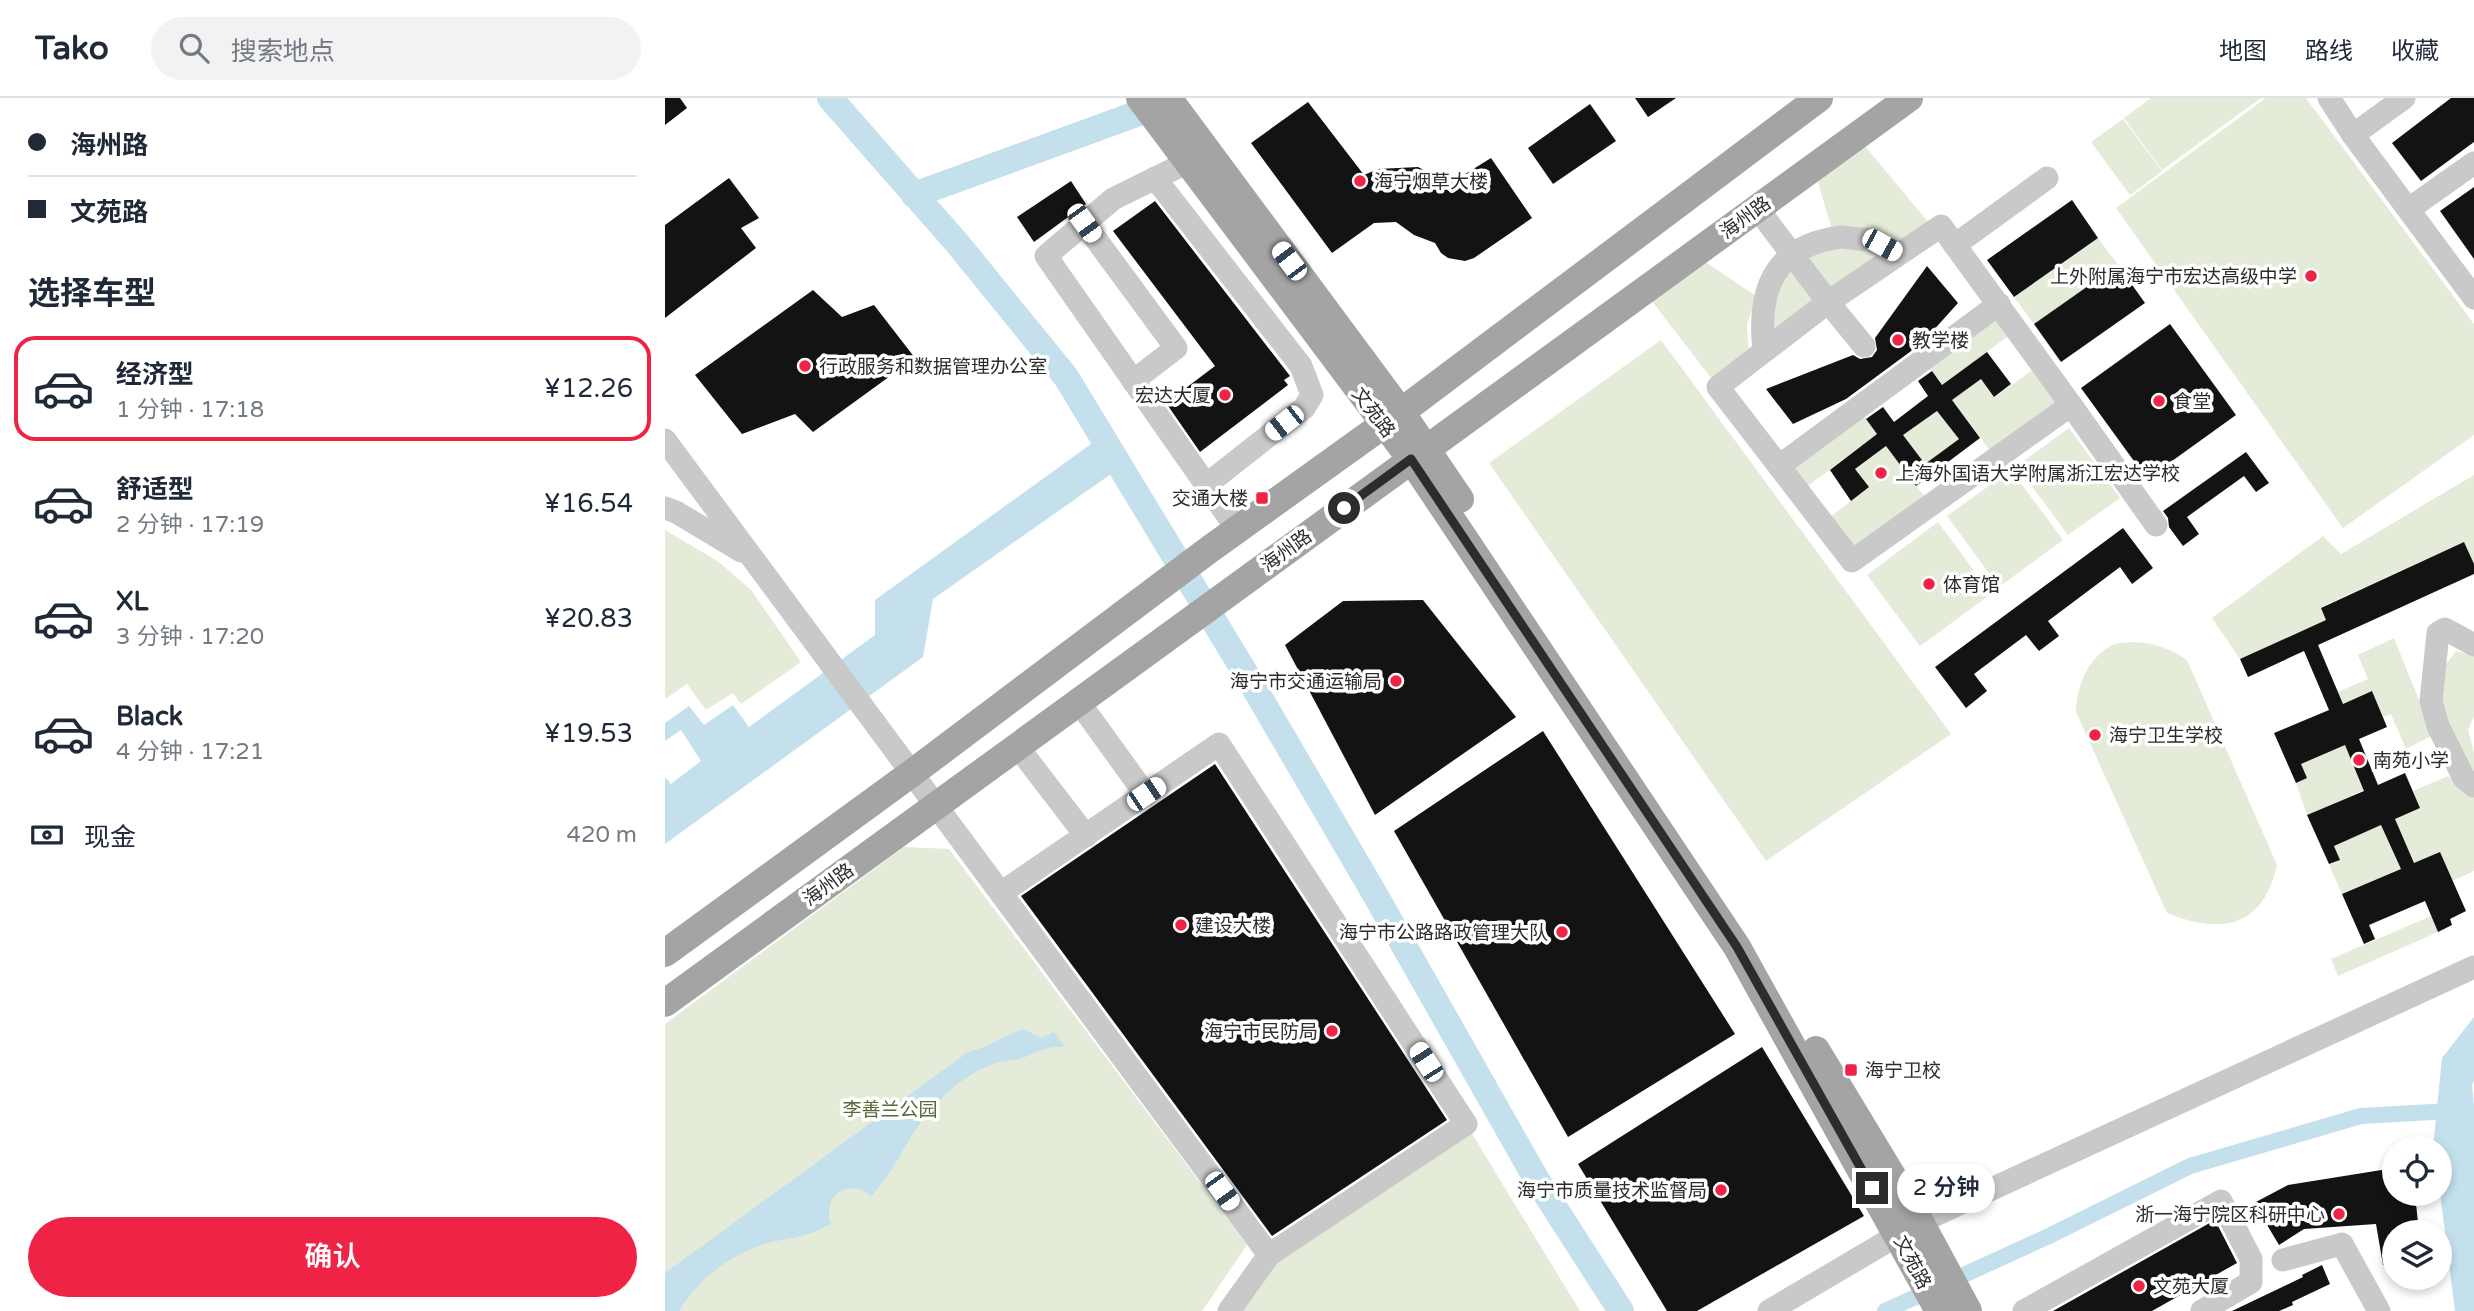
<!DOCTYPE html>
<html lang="zh">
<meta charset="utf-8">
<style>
:root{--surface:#fff;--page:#f2f2f3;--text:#1f2937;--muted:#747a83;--line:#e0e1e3;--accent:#ee2345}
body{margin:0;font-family:"Varela Round","Noto Sans SC",sans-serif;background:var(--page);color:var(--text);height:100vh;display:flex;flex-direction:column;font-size:26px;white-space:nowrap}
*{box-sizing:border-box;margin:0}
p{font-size:23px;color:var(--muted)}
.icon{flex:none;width:38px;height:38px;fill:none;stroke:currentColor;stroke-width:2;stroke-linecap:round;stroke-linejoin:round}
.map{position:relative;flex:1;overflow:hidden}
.panel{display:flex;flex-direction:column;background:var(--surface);width:665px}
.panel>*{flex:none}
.guide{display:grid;align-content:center;height:154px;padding:0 28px;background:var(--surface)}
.buttons{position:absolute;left:1717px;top:1038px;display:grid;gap:14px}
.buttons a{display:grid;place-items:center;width:70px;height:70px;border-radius:50%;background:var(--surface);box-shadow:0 4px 10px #0003;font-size:35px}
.end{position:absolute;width:32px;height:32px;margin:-16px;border:9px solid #2c2c2c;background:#fff;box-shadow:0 0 0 4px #fff}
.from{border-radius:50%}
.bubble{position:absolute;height:49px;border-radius:24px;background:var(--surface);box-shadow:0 4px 10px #0003;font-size:23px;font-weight:600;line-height:49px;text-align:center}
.car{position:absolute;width:21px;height:42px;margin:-21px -10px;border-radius:9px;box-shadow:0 0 5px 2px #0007;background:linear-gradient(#fff 24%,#345 0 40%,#fff 0 76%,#345 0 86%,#fff 0)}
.guide b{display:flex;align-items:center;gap:24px;height:66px;font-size:26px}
.guide b+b{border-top:2px solid var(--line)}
.guide i{width:18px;height:18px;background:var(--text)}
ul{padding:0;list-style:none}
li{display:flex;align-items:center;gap:21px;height:105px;margin:0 14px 10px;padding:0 14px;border:4px solid transparent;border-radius:21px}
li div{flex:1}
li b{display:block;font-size:26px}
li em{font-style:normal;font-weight:600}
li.on{border-color:var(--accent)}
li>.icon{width:63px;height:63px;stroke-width:1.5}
h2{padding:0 28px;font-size:32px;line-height:84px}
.pay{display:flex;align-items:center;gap:18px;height:77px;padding:0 28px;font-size:26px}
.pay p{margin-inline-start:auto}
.cta{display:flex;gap:14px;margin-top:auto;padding:14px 28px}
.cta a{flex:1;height:80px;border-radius:42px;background:var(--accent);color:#fff;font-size:28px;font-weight:600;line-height:80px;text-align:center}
header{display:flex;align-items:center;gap:42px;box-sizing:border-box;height:98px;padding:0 35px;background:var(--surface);border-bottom:2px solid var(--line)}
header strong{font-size:33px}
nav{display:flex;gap:38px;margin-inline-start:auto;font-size:24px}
.search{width:490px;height:63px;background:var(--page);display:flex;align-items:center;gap:18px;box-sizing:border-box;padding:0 24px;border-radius:38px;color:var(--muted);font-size:26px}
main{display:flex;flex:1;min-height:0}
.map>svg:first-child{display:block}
.green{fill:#e4ebd8}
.water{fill:#c3e0ec}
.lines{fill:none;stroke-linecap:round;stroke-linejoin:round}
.canal{stroke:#c3e0ec;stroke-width:16}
.river{stroke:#c3e0ec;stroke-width:26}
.building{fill:#131313;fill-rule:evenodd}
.minor{stroke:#c9c9c9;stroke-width:23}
.major{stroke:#a4a4a4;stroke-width:28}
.route{stroke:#2c2c2c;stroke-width:9}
.poi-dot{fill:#ee2345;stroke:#fff;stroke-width:2.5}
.labels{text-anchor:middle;stroke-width:7;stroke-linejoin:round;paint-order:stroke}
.poi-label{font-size:19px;fill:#2c2c2c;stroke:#fff;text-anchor:start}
.street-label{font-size:19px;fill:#2c2c2c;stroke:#fff}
.park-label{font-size:19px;fill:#546a38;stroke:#fff}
</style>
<header>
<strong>Tako</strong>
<div class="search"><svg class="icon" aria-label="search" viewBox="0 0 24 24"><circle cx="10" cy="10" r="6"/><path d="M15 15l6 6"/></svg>搜索地点</div>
<nav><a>地图</a><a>路线</a><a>收藏</a></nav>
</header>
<main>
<section class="panel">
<div class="guide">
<b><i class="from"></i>海州路</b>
<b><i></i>文苑路</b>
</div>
<h2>选择车型</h2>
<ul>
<li class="on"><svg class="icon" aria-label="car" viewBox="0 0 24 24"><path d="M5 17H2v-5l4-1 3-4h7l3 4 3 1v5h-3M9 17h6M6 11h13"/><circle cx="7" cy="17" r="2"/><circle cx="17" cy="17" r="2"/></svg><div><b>经济型</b><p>1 分钟 · 17:18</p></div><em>¥12.26</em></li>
<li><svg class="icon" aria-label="car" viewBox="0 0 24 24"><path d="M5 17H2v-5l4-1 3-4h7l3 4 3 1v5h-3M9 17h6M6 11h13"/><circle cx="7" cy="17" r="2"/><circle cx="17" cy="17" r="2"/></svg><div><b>舒适型</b><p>2 分钟 · 17:19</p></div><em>¥16.54</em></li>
<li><svg class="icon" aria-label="car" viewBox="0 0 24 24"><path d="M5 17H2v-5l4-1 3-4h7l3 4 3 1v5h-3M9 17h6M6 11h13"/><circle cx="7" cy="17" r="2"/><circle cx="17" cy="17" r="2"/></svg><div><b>XL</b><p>3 分钟 · 17:20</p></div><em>¥20.83</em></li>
<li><svg class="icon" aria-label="car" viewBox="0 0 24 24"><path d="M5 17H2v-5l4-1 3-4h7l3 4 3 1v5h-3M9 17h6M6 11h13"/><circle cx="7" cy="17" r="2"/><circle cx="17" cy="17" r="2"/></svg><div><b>Black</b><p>4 分钟 · 17:21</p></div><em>¥19.53</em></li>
</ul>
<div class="pay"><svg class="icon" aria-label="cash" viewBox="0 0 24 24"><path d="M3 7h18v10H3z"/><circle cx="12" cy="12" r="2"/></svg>现金<p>420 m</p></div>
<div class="cta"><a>确认</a></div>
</section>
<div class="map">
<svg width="1809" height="1213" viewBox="0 0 1809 1213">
<rect width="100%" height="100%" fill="#fff"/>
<g class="green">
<path d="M1486,0H1596L1497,72L1459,20Z"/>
<path d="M1601,0H1641L1809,226V337L1678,430L1451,110Z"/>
<path d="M1458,21L1497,73L1465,97L1426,44Z"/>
<path d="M1199,47L1263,124L1233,145C1209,130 1195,132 1167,132L1152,81Z"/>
<path d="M1433,140L1453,167L1369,226L1349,199Z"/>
<path d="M1149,145L1234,156L1099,253L1098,206Z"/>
<path d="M1039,163L1091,198L1082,227L1084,256L1053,289L986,202Z"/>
<path d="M1330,215L1346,236L1277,287L1261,265Z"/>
<path d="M996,242L1286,636L1101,763L824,365Z"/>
<path d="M1369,271L1392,304L1326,354L1287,302L1316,281L1330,299Z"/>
<path d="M1272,313L1294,341L1260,366L1238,337Z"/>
<path d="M1197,315L1212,336L1140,390L1125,370Z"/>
<path d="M1404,330L1455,400L1403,437L1352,368Z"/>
<path d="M1221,348L1260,399L1189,450L1165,419L1203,390L1190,371Z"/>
<path d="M1346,372L1398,442L1334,489L1282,418Z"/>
<path d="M1809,377V466L1799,444L1656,509L1661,522L1575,561L1547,520L1658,438L1676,456Z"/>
<path d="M1273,424L1326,496L1255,548L1202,477Z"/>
<path d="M0,432L54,464L86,492L136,564L76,606L68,595L41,612L22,586L0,601Z"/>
<path d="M1729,540L1768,637L1741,651L1726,616L1718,619L1707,593L1678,606L1673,594L1703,581L1693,557Z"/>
<path d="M1468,544C1489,545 1504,550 1522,562L1612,767C1598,830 1556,837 1502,815L1411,614C1412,588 1422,561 1446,548C1452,544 1461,545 1468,544Z"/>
<path d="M1791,553L1809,558V618L1803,632L1809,654V683C1791,650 1761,610 1778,571C1781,565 1787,559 1791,553Z"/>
<path d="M1680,647L1699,692L1642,717L1631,685L1641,680L1636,666Z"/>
<path d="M1783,678L1809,698V773L1787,783L1749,765L1730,721L1755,710L1748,693Z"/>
<path d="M1716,727L1736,771L1677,796L1664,767L1675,762L1669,748Z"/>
<path d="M239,749L284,751L582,1147L537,1213H0V926Z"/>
<path d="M1766,818L1773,834L1673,878L1666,861Z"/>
<path d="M801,1026L915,1213H564L604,1157Z"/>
</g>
<g class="water">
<path d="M437,338L456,369L268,501L258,559L0,746V679L6,686L36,663L16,632L0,643V625L24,608L39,627L68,607L84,629L210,537V502Z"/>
<path d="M1809,919V982L1807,987L1809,1007V1213H1790L1775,1095L1774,1050L1768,1049L1777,960Z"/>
<path d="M359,931L376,940L389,934L400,949C379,947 373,955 354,961C345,963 336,963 328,966C298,977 272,1001 254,1027C237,1051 227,1076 206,1098C183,1079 156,1099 166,1126C156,1130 146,1136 136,1138C125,1141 114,1142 103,1145C67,1155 33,1181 14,1213H0V1175L303,954C326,949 338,937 359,931Z"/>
</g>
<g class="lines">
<path class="canal" d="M1220,1213L1384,1138L1525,1068L1696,1018L1785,1013"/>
<g class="river">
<path d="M165,0L292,145L401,279L584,581L708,793L873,1084L956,1213"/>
<path d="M249,97L504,4"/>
</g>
</g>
<g class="building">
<path d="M0,0H15L22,10L0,27Z"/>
<path d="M970,0H1011L983,19Z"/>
<path d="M1786,0H1809V44L1756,83L1727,45Z"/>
<path d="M643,4L699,77L713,71L753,69L769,77L781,88L826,60L867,120L809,160L800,163L783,160L776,155L770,145L749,137L731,124L709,125L667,155L586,45Z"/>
<path d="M925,6L951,43L888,86L863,50Z"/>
<path d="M64,80L94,120L76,130L91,150L0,220V127Z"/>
<path d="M406,83L421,106L369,144L352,119Z"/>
<path d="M1809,89V161L1775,113Z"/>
<path d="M1407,102L1433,140L1349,199L1322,162Z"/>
<path d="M490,103L625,278L619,282L623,287L535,354L501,305L550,268L448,133Z"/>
<path d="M1453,167L1480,205L1396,264L1369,226Z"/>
<path d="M1262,168L1293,205L1257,245L1181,301L1128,326L1101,291L1188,257L1195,261L1207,259L1212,252L1210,240Z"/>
<path d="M148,192L177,219L209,207L250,260L148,334L130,316L77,336L30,277Z"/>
<path d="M1505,226L1571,317L1482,381L1416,290Z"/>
<path d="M1322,254L1346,286L1329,299L1316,281L1287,302L1315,340L1251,388L1221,348L1190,371L1204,389L1186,403L1165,372L1212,336L1201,321L1218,309L1229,324L1263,298L1253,283L1267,273L1277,287ZM1272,313L1294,341L1260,366L1238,337Z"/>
<path d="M1581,354L1604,385L1591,394L1579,378L1522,419L1534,436L1518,448L1504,429L1503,420L1498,413Z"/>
<path d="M1458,430L1488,470L1467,486L1455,469L1383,523L1394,538L1374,553L1361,537L1309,576L1322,593L1301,610L1270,569Z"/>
<path d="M1799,444L1809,466V476L1653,547L1678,606L1707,593L1722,629L1694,641L1713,687L1740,675L1755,710L1730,721L1749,765L1775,754L1801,813L1785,821L1787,827L1773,834L1760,803L1704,827L1710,841L1699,846L1677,796L1736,771L1716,727L1669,748L1675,762L1664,766L1642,717L1699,693L1680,647L1636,666L1642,680L1631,685L1609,635L1664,612L1639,553L1583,579L1575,561L1661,522L1656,510Z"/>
<path d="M758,502L851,619L710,717L620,547L678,503Z"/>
<path d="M878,633L1070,936L903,1039L729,733Z"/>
<path d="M550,666L782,1022L607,1138L356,798Z"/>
<path d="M1097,949L1199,1118L1032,1213H1002L913,1066Z"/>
<path d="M1729,1070V1096H1750L1754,1134H1729V1166L1718,1167L1711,1126L1639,1131L1614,1147L1589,1105L1623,1087Z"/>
<path d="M1550,1122L1572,1165L1487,1213H1388Z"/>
<path d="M1657,1167L1665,1186L1627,1204L1628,1207L1614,1213H1567L1638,1179L1637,1177Z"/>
</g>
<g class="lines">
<g class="minor">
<path d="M1664,0L1688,37L1809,200"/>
<path d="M1688,37L1739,0"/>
<path d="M523,64L448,101L381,158L572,431"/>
<path d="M490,80L636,268L647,297L639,310L541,387"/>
<path d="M1092,110L1163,204L1053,289L1187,463L1406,307L1276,128L1163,204L1199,248"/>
<path d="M1744,111L1809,65"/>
<path d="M419,125L511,250L468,283"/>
<path d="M1176,139L1204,142L1234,156L1158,208L1099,253C1092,191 1109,148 1176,139Z"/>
<path d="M1290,147L1382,80"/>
<path d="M1406,307L1491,427"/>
<path d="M0,342L604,1157"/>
<path d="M1114,368L1334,206"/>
<path d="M0,410L11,414L76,453"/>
<path d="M1809,547L1780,531L1773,535L1766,603L1773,628L1799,680L1809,688"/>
<path d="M413,603L481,697"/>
<path d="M352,648L421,738"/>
<path d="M336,795L554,646L801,1026L604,1157L564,1213"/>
<path d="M1618,1162L1677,1146L1714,1213"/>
<path d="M1104,1213L1255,1124L1809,869"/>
<path d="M1359,1213L1556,1103L1586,1161V1184L1537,1213"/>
</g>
<g class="major">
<path d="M475,0L746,361L1072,849L1274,1213"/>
<path d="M503,0L736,314L795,401"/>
<path d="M0,855L247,675L545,451L736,314L1154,0"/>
<path d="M0,905L1244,0"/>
<path d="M1151,952L1255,1124L1303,1213"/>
</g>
</g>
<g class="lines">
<path class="route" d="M679,410L746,361L1072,849L1207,1090"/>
</g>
<g class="poi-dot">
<circle cx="695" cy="83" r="7"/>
<circle cx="1646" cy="178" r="7"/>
<circle cx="1233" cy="242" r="7"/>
<circle cx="140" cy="268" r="7"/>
<circle cx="560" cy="297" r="7"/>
<circle cx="1494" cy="303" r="7"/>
<circle cx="1216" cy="375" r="7"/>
<rect x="590" y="393" width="14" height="14" rx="3.5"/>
<circle cx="1264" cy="486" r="7"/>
<circle cx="731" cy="583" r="7"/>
<circle cx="1430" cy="637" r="7"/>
<circle cx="1694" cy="662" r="7"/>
<circle cx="516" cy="827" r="7"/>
<circle cx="897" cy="834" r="7"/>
<circle cx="667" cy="933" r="7"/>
<rect x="1179" y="965" width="14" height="14" rx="3.5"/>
<circle cx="1056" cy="1092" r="7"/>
<circle cx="1674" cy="1116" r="7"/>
<circle cx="1474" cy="1188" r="7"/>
</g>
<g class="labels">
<g class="poi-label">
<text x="709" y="90">海宁烟草大楼</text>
<text x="1632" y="185" text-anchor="end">上外附属海宁市宏达高级中学</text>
<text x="1247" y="249">教学楼</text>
<text x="154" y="275">行政服务和数据管理办公室</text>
<text x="546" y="304" text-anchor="end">宏达大厦</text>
<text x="1508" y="310">食堂</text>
<text x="1230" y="382">上海外国语大学附属浙江宏达学校</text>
<text x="583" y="407" text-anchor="end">交通大楼</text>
<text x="1278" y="493">体育馆</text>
<text x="717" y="590" text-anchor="end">海宁市交通运输局</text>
<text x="1444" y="644">海宁卫生学校</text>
<text x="1708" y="669">南苑小学</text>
<text x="530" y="834">建设大楼</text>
<text x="883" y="841" text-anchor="end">海宁市公路路政管理大队</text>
<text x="653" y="940" text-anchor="end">海宁市民防局</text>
<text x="1200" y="979">海宁卫校</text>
<text x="1042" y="1099" text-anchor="end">海宁市质量技术监督局</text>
<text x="1660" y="1123" text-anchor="end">浙一海宁院区科研中心</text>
<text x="1488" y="1195">文苑大厦</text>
</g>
<g class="street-label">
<text transform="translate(1080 119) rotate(-36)" y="7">海州路</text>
<text transform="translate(709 314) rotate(53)" y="7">文苑路</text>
<text transform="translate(621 452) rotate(-36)" y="7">海州路</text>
<text transform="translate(163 786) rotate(-36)" y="7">海州路</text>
<text transform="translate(1248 1164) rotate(62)" y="7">文苑路</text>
</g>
<g class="park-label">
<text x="225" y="1018">李善兰公园</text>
</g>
</g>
</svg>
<div class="buttons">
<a><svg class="icon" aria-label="locate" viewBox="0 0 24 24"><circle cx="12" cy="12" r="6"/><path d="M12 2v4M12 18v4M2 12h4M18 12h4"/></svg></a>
<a><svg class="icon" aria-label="layers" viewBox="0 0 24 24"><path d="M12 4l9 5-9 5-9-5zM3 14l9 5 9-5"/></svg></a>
</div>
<i class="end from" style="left:679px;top:410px"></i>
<i class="end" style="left:1207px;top:1090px"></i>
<div class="bubble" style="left:1232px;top:1066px;width:98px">2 分钟</div>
<i class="car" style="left:419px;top:125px;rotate:144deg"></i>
<i class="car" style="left:1217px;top:147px;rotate:119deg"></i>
<i class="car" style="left:624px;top:163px;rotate:323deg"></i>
<i class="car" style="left:619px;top:325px;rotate:232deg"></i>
<i class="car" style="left:481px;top:696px;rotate:56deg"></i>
<i class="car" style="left:761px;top:964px;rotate:327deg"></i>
<i class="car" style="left:557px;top:1093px;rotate:144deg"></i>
</div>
</main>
